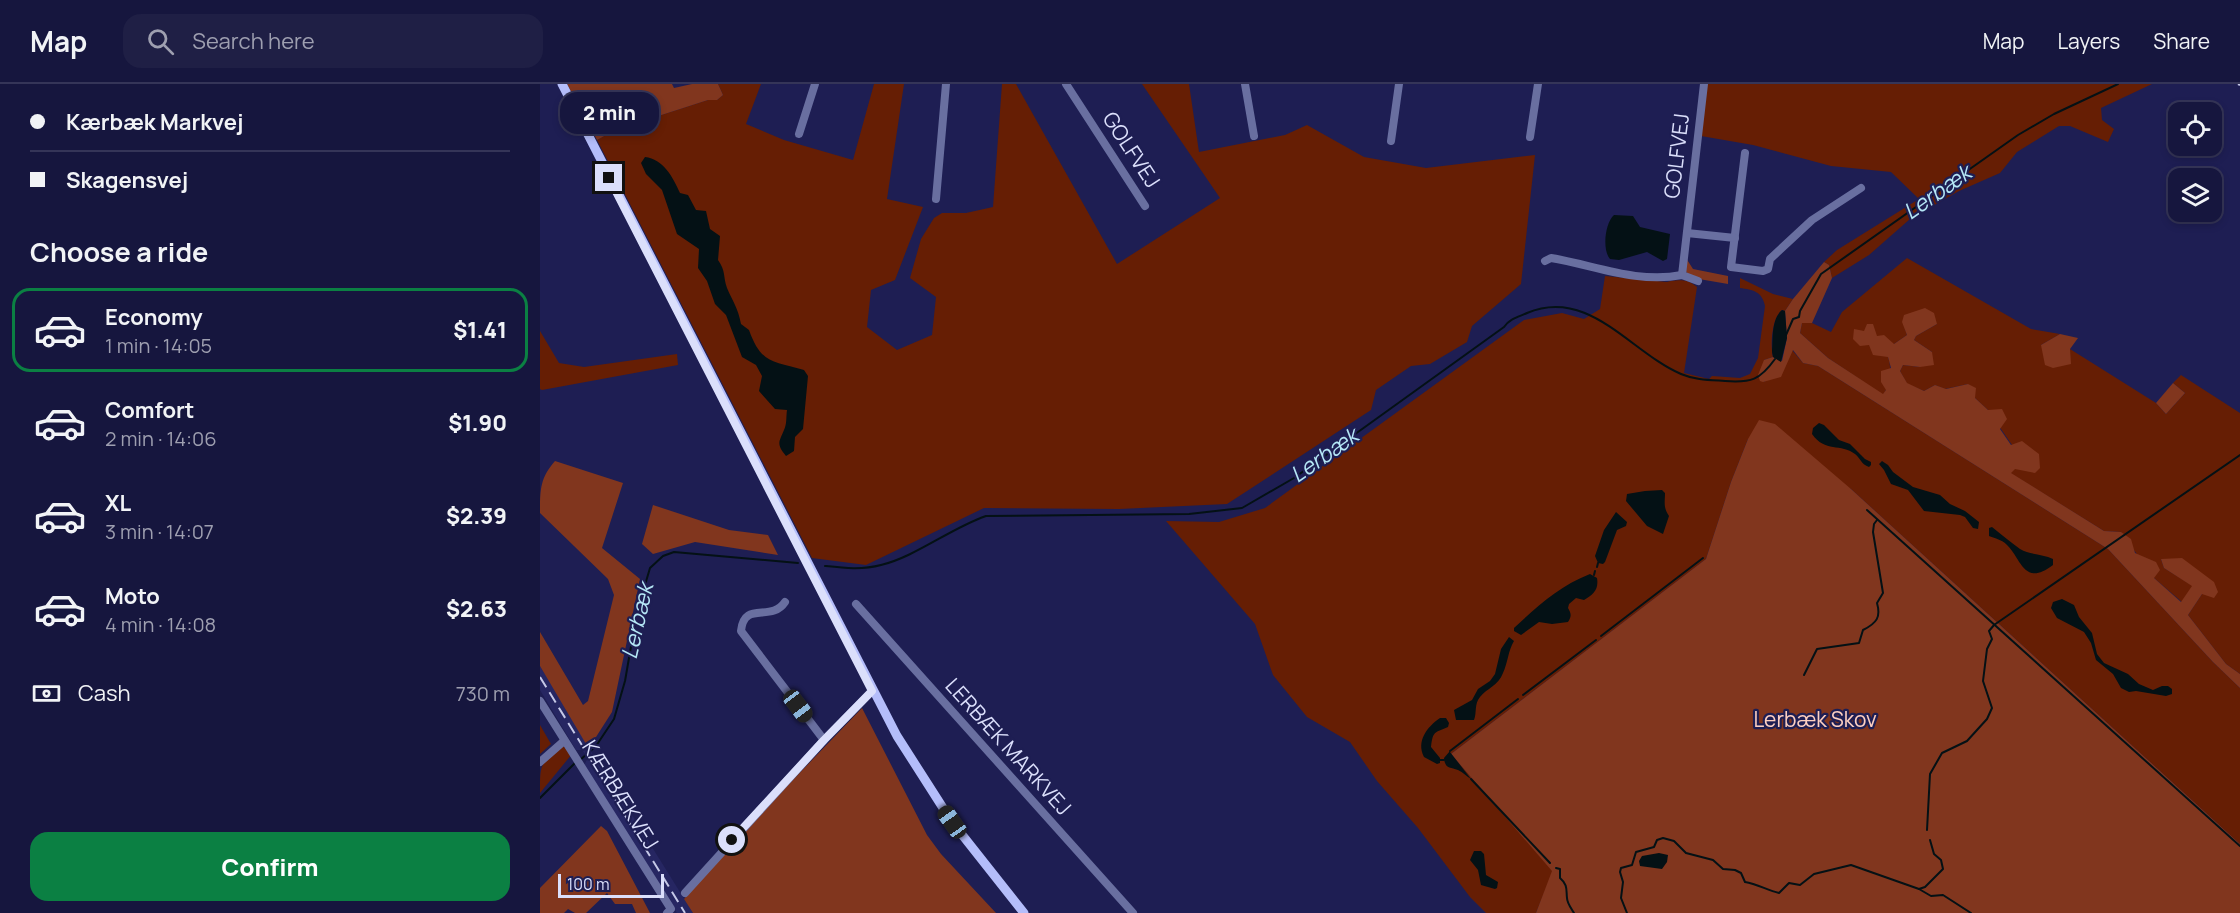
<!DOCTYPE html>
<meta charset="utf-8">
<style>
:root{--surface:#16163e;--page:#1f1f45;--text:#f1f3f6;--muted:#9e9fb0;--line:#353558;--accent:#0b8043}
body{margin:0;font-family:Manrope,sans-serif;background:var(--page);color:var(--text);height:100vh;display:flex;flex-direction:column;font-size:22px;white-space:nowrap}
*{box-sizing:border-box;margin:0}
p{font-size:20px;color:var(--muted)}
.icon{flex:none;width:33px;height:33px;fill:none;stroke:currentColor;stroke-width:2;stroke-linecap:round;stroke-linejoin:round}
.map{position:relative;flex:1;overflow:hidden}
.drawer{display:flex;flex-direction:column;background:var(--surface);width:540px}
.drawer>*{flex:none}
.banner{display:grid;align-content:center;height:132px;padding:0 30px;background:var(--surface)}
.fabs{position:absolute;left:1628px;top:18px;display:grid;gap:12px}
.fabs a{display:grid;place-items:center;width:54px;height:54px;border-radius:12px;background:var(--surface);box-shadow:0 3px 9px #0003,0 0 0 2px var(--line);font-size:30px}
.scale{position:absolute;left:18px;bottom:15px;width:106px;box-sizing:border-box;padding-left:6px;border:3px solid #dbdffb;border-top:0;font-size:16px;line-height:21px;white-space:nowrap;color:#dbdffb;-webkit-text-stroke:4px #1e1e53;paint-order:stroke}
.end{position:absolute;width:27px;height:27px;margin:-14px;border:8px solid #dbdffb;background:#111;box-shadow:0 0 0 3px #111}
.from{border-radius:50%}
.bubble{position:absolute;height:42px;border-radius:18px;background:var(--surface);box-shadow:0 3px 9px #0003,0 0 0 2px var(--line);font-size:20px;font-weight:800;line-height:42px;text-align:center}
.car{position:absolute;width:18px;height:36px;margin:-18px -9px;border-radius:8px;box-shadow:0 0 4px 2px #0007;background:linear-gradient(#222 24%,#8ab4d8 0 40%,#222 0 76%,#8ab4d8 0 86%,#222 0)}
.banner b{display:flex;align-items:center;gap:21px;height:57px;font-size:22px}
.banner b+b{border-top:2px solid var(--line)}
.banner i{width:15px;height:15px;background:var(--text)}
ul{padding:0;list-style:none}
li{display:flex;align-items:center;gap:18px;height:84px;margin:0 12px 9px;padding:0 18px;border:3px solid transparent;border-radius:18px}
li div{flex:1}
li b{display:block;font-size:22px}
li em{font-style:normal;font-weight:800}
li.active{border-color:var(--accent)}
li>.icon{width:54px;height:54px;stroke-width:1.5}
h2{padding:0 30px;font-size:27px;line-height:72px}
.pay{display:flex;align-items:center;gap:15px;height:66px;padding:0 30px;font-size:22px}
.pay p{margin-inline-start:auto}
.cta{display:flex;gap:12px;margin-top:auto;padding:12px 30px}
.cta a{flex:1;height:69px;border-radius:18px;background:var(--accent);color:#fff;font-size:24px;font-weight:800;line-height:69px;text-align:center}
header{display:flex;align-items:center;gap:36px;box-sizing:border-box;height:84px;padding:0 30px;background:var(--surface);border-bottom:2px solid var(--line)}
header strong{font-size:28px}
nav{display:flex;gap:33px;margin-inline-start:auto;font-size:21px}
.search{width:420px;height:54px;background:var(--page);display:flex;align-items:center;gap:15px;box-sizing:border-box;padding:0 21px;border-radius:18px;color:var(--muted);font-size:22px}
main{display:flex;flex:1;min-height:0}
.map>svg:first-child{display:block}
.built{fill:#262662}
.green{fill:#661e04}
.forest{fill:#81361e}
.water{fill:#041115}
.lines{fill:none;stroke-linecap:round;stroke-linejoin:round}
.stream{stroke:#041115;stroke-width:2}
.minor{stroke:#696fa0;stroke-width:8}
.major{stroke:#b4bdfa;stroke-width:9}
.rail{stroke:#c5c8e7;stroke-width:2;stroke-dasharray:12 6;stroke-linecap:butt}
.route{stroke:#dbdffb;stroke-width:8}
.labels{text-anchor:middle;stroke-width:4.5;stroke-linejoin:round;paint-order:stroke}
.street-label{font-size:21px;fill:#dbdffb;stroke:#1e1e53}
.park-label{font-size:21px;fill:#fed0c1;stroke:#1e1e53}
.water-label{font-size:22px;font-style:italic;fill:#b5e7f6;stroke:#1e1e53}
</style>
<header>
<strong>Map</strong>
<div class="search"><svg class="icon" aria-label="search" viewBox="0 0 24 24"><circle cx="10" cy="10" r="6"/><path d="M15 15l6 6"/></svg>Search here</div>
<nav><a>Map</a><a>Layers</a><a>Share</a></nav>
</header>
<main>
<section class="drawer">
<div class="banner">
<b><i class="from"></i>Kærbæk Markvej</b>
<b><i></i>Skagensvej</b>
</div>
<h2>Choose a ride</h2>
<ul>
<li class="active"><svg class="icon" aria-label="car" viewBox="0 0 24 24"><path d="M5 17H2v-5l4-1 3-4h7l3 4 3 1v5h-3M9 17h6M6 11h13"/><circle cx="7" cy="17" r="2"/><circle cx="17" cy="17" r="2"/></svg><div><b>Economy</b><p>1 min · 14:05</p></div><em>$1.41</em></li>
<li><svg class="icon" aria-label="car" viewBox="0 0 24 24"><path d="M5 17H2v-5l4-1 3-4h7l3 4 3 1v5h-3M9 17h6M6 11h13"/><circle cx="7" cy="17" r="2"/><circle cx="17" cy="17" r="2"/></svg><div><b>Comfort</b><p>2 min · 14:06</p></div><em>$1.90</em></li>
<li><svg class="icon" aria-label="car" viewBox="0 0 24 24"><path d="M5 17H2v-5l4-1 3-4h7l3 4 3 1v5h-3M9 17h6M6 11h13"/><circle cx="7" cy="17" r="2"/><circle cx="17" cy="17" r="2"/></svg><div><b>XL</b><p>3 min · 14:07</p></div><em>$2.39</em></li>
<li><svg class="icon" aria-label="car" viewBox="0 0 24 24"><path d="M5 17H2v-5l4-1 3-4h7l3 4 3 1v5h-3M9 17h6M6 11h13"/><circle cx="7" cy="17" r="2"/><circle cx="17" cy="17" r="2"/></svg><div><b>Moto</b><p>4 min · 14:08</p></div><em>$2.63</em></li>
</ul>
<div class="pay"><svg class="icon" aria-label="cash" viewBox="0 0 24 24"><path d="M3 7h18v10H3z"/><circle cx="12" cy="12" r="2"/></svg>Cash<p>730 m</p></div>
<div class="cta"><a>Confirm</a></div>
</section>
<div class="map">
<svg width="1700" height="829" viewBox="0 0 1700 829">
<rect width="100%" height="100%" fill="#1e1e53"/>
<path class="built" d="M0,582L48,659L53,671L56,673L153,829H137L44,681L48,674L42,666H36L0,606Z"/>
<g class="green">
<path d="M178,0H221L206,40L244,56L313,76L334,0H364L347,115L383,123L355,196L331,206L327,243L357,266L392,251L396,213L370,194L381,155L394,134L402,129H426L453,123L462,0H476L577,180L680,114L602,0H649L659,68L745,51L767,41L824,73L886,84L995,71L981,200L932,242L927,258L890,280L871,282L836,306L831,326L687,420L579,425L444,424L326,481L272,474L57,56L75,46L168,16H177L183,11Z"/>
<path d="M1167,0H1612L1561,24L1562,36L1574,45L1568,58L1530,42H1519L1477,68L1460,89L1419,107L1370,135L1329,171L1292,194L1289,181L1284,178L1297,166L1379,115L1351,88L1291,82L1213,61L1161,52Z"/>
<path d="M1367,174L1491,245L1520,250L1501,261L1530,265L1616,319L1626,330L1645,309L1633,299L1641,291L1700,329V590L1686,580L1648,531L1662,510L1621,475L1624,484L1653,502L1642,518L1614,494L1581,448L1564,447L1470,389L1475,384L1472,361L1448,326L1435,314L1428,300L1405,305L1395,301L1384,307L1367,300L1360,287L1363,281L1380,283L1392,268L1374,256L1376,252L1397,240L1363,238L1367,251L1354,260L1329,261L1348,273C1352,285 1351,300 1343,311L1288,274L1260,249L1262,239H1272L1291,248L1302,228Z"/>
<path d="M1065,192L1127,198C1137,195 1149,195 1157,203L1144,289L1169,295L1172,292L1200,294L1210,290L1218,274L1225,222C1222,207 1213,206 1200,204V194L1233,210L1253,215L1245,227L1242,226C1232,234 1230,261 1233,273L1224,276V298L1252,266L1263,279L1278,282L1568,465L1673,578L1700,604V760L1311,405L1208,355L1191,398L1166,475L911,670L1013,787L996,829H946L930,813L878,744L837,697L810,658L767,633L733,591L715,540L626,437L679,438L725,424L984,236L1022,229L1044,235L1060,225Z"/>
<path d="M0,247L19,279L44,283L137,270L138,281L2,306L0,305Z"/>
<path d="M0,641L11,660L0,670Z"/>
<path d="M23,662L32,670L0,709C0,678 0,681 23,662Z"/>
</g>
<g class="forest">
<path d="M27,0H132L134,4L152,0H178L183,11L177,16H168L75,46L57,56Z"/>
<path d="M1146,174L1153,185L1188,192V200L1153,194L1145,187Z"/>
<path d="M1284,178L1289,181L1292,194L1272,239H1262L1260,249L1288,274L1343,310L1346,306L1341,298V287L1351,284L1348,273L1333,271L1329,261L1320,262L1313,255L1314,245L1324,247L1327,240H1333L1337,252L1344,251L1354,260L1367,251L1362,238L1364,231L1385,224L1394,229L1397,240L1376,252L1374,256L1392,268L1394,281L1380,283L1363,281L1360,287L1367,299L1384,307L1395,301L1406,305L1428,300L1436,304L1435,314L1448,326L1462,325L1467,335L1460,345L1471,361L1482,357L1499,370L1500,384L1495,389L1475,385L1471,389L1564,447L1581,448L1591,455L1595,469L1616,478L1620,486L1614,494L1641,518L1652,502L1624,484L1621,475L1642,474L1674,498L1678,508L1674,514L1662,510L1648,531L1686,580L1700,590V604L1673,578L1568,465L1278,282L1263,279L1253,266L1241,293L1223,298L1220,297L1218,291L1224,276L1233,273L1242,277L1247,254L1245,227L1253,215Z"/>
<path d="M1520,250L1538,254L1530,265L1531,280L1513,284L1505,281L1501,261Z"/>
<path d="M1633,299L1645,309L1626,330L1616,319Z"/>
<path d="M1219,336L1235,340L1311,405L1700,760V829H996L1012,787L911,670L1166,475L1191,398L1208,355Z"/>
<path d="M15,377L83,399L62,464L100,495L72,628L56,653L46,660L0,582V548L43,621L48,617L74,511L68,495L0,429C0,406 0,394 15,377Z"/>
<path d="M113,421L189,446L228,451L238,471L155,458L113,470L102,460Z"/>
<path d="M322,624L387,751L401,770L456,829H153L144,815L199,752Z"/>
<path d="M61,742L67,747L110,829H96L92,820H75L67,809L46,829H35L28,825L24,829H0V804Z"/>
</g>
<g class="water">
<path d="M105,73C123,75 133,93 140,109L148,111L156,126L166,127L170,145L180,152L178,176C186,187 183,193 187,204C193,218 198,224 201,240L209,246C221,280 233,277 264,286L268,292L263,345L255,353L254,367L246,372C236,360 239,358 244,346C247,340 246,333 247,326L235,325L219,307L222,292L216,281L202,273L186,231L175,220L167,197L158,184L159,165L137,150L122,106L106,90L101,79Z"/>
<path d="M1074,131L1093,132L1100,143L1130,150L1127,175L1123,177L1107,168L1079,176L1070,175C1062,166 1065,139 1074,131Z"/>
<path d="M1242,226L1245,227L1247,254L1241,278L1233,273L1232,268C1233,255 1231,235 1242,226Z"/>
<path d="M1279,339L1284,341L1299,356L1310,360L1325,375L1331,378V381L1329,383C1321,380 1321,375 1315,370C1301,359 1285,369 1272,350L1273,344Z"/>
<path d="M1342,377L1348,381L1353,388L1373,403L1400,411L1410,420L1425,427L1439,438L1438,445L1433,444L1425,433L1420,431L1384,427L1368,406L1351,400L1344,386L1339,380Z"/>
<path d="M1122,406L1125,409C1125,419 1123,423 1129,432L1123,450L1107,442L1086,417L1087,410L1105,407Z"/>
<path d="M1076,428L1087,438L1086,442L1077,446L1065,478L1063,480L1058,479L1055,472L1064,446Z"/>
<path d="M1452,443C1461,450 1470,458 1480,465C1490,471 1503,470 1513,475V481C1483,504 1481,473 1466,460C1462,456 1454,454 1449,452V444Z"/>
<path d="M1050,490L1057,494C1059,506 1053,511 1044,516L1036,514L1029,520L1028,524C1031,529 1032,532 1028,538L1012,540L999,538L981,551L974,547V544C998,522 1019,502 1050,490Z"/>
<path d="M1522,515L1534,521L1539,533L1552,549L1557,570L1564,579L1588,590L1599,600L1613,606L1622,602H1628L1632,605V610L1626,612L1596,607L1589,608L1581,604L1573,590L1556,576L1551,559L1544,548L1517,534L1511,524L1513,518Z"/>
<path d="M969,553L974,557C968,567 968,578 963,589C958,602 947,604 940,613C934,620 937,629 934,636H916L914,626L932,616L938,605L950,597L955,590L961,565Z"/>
<path d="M900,634H906L909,639L908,643C894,649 893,647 891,663L900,674V679L897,680L884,673C876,657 887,643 900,634Z"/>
<path d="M910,667V668L931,695C927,693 923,688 918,686C910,683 905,685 904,674Z"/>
<path d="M934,767H941L944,770L946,791L958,798L957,804L955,805L941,801L938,786L930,776Z"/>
<path d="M1119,769L1128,771L1127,778L1122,785L1100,782L1099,777L1102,772Z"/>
</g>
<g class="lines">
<g class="stream">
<path d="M1246,251L1253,235L1259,233L1260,227L1281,190L1478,51L1514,30L1578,0"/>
<path d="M1327,426L1700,762"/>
<path d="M285,482C304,484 322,486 341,481C375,473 411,444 446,432L649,430L702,424L754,394L964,243C969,235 978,233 987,229C1049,203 1090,268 1141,290C1155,296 1170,296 1185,297C1211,299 1220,296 1235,275"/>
<path d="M1057,483L1058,479"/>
<path d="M1054,491L1055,487"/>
<path d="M1061,552L1163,474"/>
<path d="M1264,591L1277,565L1319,559L1323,546C1337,539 1341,533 1337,519L1343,509L1333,448L1334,440L1337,436"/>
<path d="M983,611L1056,556"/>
<path d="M910,667L978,615"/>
<path d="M40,676L56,662L74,635L85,597L97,528L110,484L123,472L134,468L258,479"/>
<path d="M900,676H904"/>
<path d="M931,695L1010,779"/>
<path d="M0,714L35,679"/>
<path d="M1387,746L1390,690L1402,669L1427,657L1447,635L1452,624L1443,597L1447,565L1452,555L1449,547L1454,541L1700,371"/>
<path d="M1016,784L1020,785V794C1028,801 1026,805 1027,814C1027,819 1031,824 1034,829"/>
<path d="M1379,805L1385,803L1403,785L1401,776L1394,770L1390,756"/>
<path d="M1087,829L1081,814L1083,798L1080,788L1081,784L1092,781L1096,768L1114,763L1117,756L1123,754L1134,757L1146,769L1173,776L1183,785L1195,786L1201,789L1205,798C1217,800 1227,806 1239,809L1249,799L1260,801L1274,790L1311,781L1379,805L1391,812L1403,811L1431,829"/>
</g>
<g class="minor">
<path d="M526,0L605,122"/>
<path d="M705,0L714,52"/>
<path d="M259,50L275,0"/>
<path d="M990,53L998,0"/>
<path d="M851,57L859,0"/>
<path d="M1205,69L1191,183L1223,187L1228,185L1230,175L1272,136L1321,104"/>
<path d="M396,115L406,0"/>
<path d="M1147,149L1195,154"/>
<path d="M1005,177L1011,174C1054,181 1097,200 1142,191"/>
<path d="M1158,197L1142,191L1164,0"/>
<path d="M245,518C231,539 204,516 201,547L284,656"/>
<path d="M316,520L593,829"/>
<path d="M0,617L131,825L127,829"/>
<path d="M0,678L24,657"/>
<path d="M145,809L284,656L332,607"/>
</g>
<path class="major" d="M22,0L357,652L412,738L484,829"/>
<g class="rail">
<path d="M1698,0L1700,1"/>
<path d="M0,593L145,829"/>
</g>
</g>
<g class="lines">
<path class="route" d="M69,94L332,607L284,656L192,756"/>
</g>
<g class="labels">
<g class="street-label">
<text transform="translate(591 66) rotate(57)" y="7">GOLFVEJ</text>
<text transform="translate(1137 72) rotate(-83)" y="7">GOLFVEJ</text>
<text transform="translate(468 663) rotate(48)" y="7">LERBÆK MARKVEJ</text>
<text transform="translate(80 711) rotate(58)" y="7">KÆRBÆKVEJ</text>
</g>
<g class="park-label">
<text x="1275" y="643">Lerbæk Skov</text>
</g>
<g class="water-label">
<text transform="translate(1397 108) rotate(-35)" y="8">Lerbæk</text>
<text transform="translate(784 371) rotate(-35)" y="8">Lerbæk</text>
<text transform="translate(97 537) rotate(-77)" y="8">Lerbæk</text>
</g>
</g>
</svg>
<div class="fabs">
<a><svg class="icon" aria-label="locate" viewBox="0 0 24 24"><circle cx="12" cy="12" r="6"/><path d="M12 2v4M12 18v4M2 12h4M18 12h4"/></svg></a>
<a><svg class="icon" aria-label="layers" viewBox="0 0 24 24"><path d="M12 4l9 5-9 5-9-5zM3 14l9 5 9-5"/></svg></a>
</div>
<div class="scale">100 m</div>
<i class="end from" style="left:192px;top:756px"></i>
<i class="end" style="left:69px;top:94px"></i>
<div class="bubble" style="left:20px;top:8px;width:99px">2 min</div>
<i class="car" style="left:258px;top:622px;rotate:143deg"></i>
<i class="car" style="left:412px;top:738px;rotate:325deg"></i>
</div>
</main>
